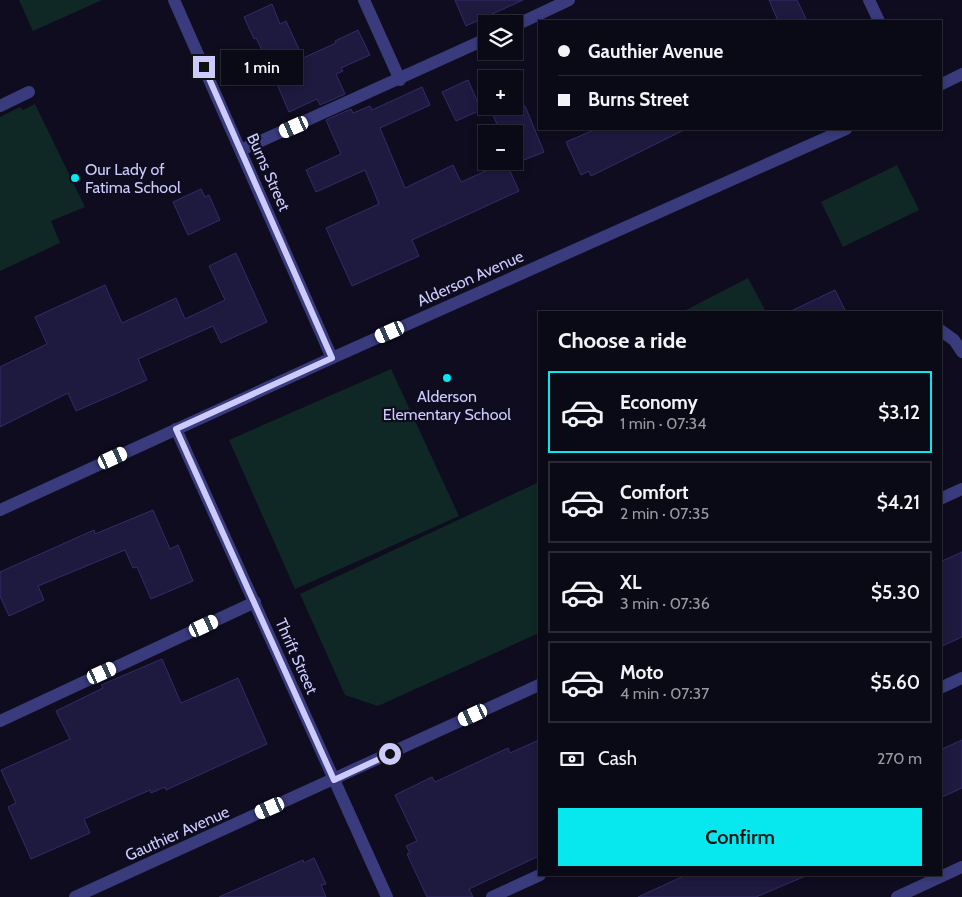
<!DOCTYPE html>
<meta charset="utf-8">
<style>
:root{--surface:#0a0916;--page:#181723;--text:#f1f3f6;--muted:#999aa1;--line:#2a2a35;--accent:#06e7ee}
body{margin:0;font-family:Cabin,sans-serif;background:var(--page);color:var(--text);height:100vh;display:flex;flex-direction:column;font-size:19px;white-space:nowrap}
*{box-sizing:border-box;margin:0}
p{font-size:16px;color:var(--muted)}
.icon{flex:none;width:28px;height:28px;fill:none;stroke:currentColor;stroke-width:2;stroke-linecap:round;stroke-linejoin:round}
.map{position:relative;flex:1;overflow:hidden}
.sheet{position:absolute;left:538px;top:311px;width:404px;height:565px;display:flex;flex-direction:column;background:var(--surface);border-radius:0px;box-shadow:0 2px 8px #0003,0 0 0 1px var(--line)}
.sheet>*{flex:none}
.top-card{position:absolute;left:538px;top:20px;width:404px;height:110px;border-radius:0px;box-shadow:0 2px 8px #0003,0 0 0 1px var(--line);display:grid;align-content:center;height:110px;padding:0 20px;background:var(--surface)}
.controls{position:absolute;left:478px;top:15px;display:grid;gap:10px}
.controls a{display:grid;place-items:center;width:45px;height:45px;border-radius:0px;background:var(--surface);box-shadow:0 2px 8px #0003,0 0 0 1px var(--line);font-size:25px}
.end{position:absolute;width:22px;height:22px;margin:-11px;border:6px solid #cdcbfe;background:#111;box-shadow:0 0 0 2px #111}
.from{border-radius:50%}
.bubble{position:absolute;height:35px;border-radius:0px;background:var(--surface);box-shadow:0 2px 8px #0003,0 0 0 1px var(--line);font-size:16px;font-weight:600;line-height:35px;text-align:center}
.car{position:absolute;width:15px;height:30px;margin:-15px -8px;border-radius:6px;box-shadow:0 0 4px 1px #0007;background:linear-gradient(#fff 24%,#345 0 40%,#fff 0 76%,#345 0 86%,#fff 0)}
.top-card b{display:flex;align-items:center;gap:18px;height:48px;font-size:19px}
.top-card b+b{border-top:1px solid var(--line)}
.top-card i{width:12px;height:12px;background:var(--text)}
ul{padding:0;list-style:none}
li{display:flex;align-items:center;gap:15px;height:82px;margin:0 10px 8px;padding:0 10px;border:2px solid var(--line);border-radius:0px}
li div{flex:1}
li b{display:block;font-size:19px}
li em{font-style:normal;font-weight:600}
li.selected{border-color:var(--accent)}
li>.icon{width:45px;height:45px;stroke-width:1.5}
h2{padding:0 20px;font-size:22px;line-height:60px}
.pay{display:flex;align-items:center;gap:12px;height:55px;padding:0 20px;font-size:19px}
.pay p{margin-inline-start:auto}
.button{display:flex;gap:10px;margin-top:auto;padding:10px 20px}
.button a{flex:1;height:58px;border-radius:0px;background:var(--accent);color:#111;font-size:20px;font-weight:600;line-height:58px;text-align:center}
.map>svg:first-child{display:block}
.green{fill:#102825}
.building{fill:#1e193e;stroke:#342c6a}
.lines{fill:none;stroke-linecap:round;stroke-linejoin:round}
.minor{stroke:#393b7c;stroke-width:12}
.route{stroke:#cdcbfe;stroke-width:6}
.poi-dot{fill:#06e7ee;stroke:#0e0c1e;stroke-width:2}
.labels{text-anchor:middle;stroke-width:4.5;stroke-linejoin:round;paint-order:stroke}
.poi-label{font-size:16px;fill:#cdcbfe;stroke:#0e0c1e;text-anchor:start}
.street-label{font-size:16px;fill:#cdcbfe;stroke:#0e0c1e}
</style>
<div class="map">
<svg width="962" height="897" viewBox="0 0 962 897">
<rect width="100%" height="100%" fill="#0e0c1e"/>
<g class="green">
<path d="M19,0H102L33,31Z"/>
<path d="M35,104L85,207L51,221L60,243L0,271V117L20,107L23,110Z"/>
<path d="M897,165L919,210L843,247L821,202Z"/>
<path d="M748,278L766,312H687L686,310Z"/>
<path d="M391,369L459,516L295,589L229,440Z"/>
<path d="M539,482V633L378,706L345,695L300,594Z"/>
</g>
<g class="building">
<path d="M455,0H523L466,26Z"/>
<path d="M769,0H797L807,21H778Z"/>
<path d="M272,4L280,24L286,21L303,58L336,43L335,41L358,30L370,55L341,68L343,71L336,74L345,94L320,105L317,99L289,112L265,56L256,38L254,39L244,17Z"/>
<path d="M468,80L481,110L456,121L442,92Z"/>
<path d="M422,87L430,105L380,128L405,188L453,165L461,182L506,162L519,191L412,240L419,256L352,286L326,228L379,204L365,170L316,192L306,170L341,154L326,120L351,109L353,113L370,106L372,110Z"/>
<path d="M525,106L544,152L514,164V134H501L493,115L514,107L515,111Z"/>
<path d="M596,129H686L591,176L589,171L581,175L566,142Z"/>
<path d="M201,189L205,197L209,195L220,220L188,235L173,202Z"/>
<path d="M236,253L267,322L221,343L213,326L138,359L147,380L76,411L68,393L0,427V367L47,344L35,317L105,285L122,323L176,298L185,319L225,300L209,266Z"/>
<path d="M835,290L846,312H789Z"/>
<path d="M153,510L170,549L178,545L193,581L151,599L137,567L133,568L125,550L38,586L44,600L9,616L0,596V572L94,530L95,534Z"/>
<path d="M962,552V637L940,647V562Z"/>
<path d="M162,659L181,703L238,678L267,744L166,790L165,787L151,793L150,790L84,819L90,833L31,859L8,807L16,803L1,770L70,739L56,711L103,688L101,685Z"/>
<path d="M539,740V856L469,889L473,897H427L407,854L410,853L406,846L417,841L395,795L432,777L435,782L508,748L510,753Z"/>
<path d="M962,740V788L940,798V750Z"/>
<path d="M314,858L326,884L321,885L326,897H219L303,860L304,863Z"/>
<path d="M686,875H808L756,897H638Z"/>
</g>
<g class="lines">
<g class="minor">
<path d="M174,0L332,358"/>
<path d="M364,0L400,80"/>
<path d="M869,0L879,21"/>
<path d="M514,26L569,0"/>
<path d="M940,85L962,74"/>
<path d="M0,106L29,92"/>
<path d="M241,150L486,39"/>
<path d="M940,330L954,340L962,352"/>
<path d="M176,429L387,897"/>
<path d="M940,499L962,489"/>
<path d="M0,510L332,358L846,129"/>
<path d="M940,688L962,678"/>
<path d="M0,721L255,602"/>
<path d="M75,897L539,685"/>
<path d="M492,897L540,875"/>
<path d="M897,897L962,867"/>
</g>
</g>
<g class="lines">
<path class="route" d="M204,67L332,358L176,429L334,780L390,754"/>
</g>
<g class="poi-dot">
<circle cx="75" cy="178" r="5"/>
<circle cx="447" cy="378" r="5"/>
</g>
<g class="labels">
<g class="poi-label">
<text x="85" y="175">Our Lady of<tspan x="85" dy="18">Fatima School</tspan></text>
<text x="447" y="402" text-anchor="middle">Alderson<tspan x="447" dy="18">Elementary School</tspan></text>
</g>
<g class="street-label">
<text transform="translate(269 172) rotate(66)" y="6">Burns Street</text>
<text transform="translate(470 278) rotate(-24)" y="6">Alderson Avenue</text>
<text transform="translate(297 656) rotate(66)" y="6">Thrift Street</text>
<text transform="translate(177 833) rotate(-24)" y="6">Gauthier Avenue</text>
</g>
</g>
</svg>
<div class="controls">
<a><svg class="icon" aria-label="layers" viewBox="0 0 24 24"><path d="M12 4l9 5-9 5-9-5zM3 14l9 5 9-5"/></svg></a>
<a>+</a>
<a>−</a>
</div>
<i class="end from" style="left:390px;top:754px"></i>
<i class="end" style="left:204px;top:67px"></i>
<div class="bubble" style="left:221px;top:50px;width:82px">1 min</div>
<i class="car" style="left:294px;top:127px;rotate:246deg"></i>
<i class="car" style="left:390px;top:332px;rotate:246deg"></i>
<i class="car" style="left:113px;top:458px;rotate:65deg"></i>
<i class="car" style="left:204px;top:626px;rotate:65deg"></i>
<i class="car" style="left:102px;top:673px;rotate:65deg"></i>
<i class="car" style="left:473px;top:715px;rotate:245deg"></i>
<i class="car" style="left:270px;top:808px;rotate:246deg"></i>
<div class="top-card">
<b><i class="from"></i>Gauthier Avenue</b>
<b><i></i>Burns Street</b>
</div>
<section class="sheet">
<h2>Choose a ride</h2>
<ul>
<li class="selected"><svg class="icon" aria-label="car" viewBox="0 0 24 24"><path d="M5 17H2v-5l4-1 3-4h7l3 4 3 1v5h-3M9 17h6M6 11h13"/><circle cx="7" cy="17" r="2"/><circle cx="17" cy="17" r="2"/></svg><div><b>Economy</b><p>1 min · 07:34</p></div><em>$3.12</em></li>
<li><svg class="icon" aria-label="car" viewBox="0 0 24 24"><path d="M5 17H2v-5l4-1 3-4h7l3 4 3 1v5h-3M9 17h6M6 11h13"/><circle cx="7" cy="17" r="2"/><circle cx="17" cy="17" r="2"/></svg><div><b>Comfort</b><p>2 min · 07:35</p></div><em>$4.21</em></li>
<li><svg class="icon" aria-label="car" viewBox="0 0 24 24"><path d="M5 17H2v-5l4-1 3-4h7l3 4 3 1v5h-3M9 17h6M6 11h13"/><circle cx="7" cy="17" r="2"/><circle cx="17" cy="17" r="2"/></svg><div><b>XL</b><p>3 min · 07:36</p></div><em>$5.30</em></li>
<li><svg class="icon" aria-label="car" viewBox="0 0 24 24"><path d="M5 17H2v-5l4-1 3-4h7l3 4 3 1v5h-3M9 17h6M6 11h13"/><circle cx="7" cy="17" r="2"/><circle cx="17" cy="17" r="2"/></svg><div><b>Moto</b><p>4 min · 07:37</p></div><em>$5.60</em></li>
</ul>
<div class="pay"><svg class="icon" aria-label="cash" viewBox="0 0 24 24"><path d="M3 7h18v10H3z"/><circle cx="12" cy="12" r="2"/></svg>Cash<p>270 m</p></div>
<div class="button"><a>Confirm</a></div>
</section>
</div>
